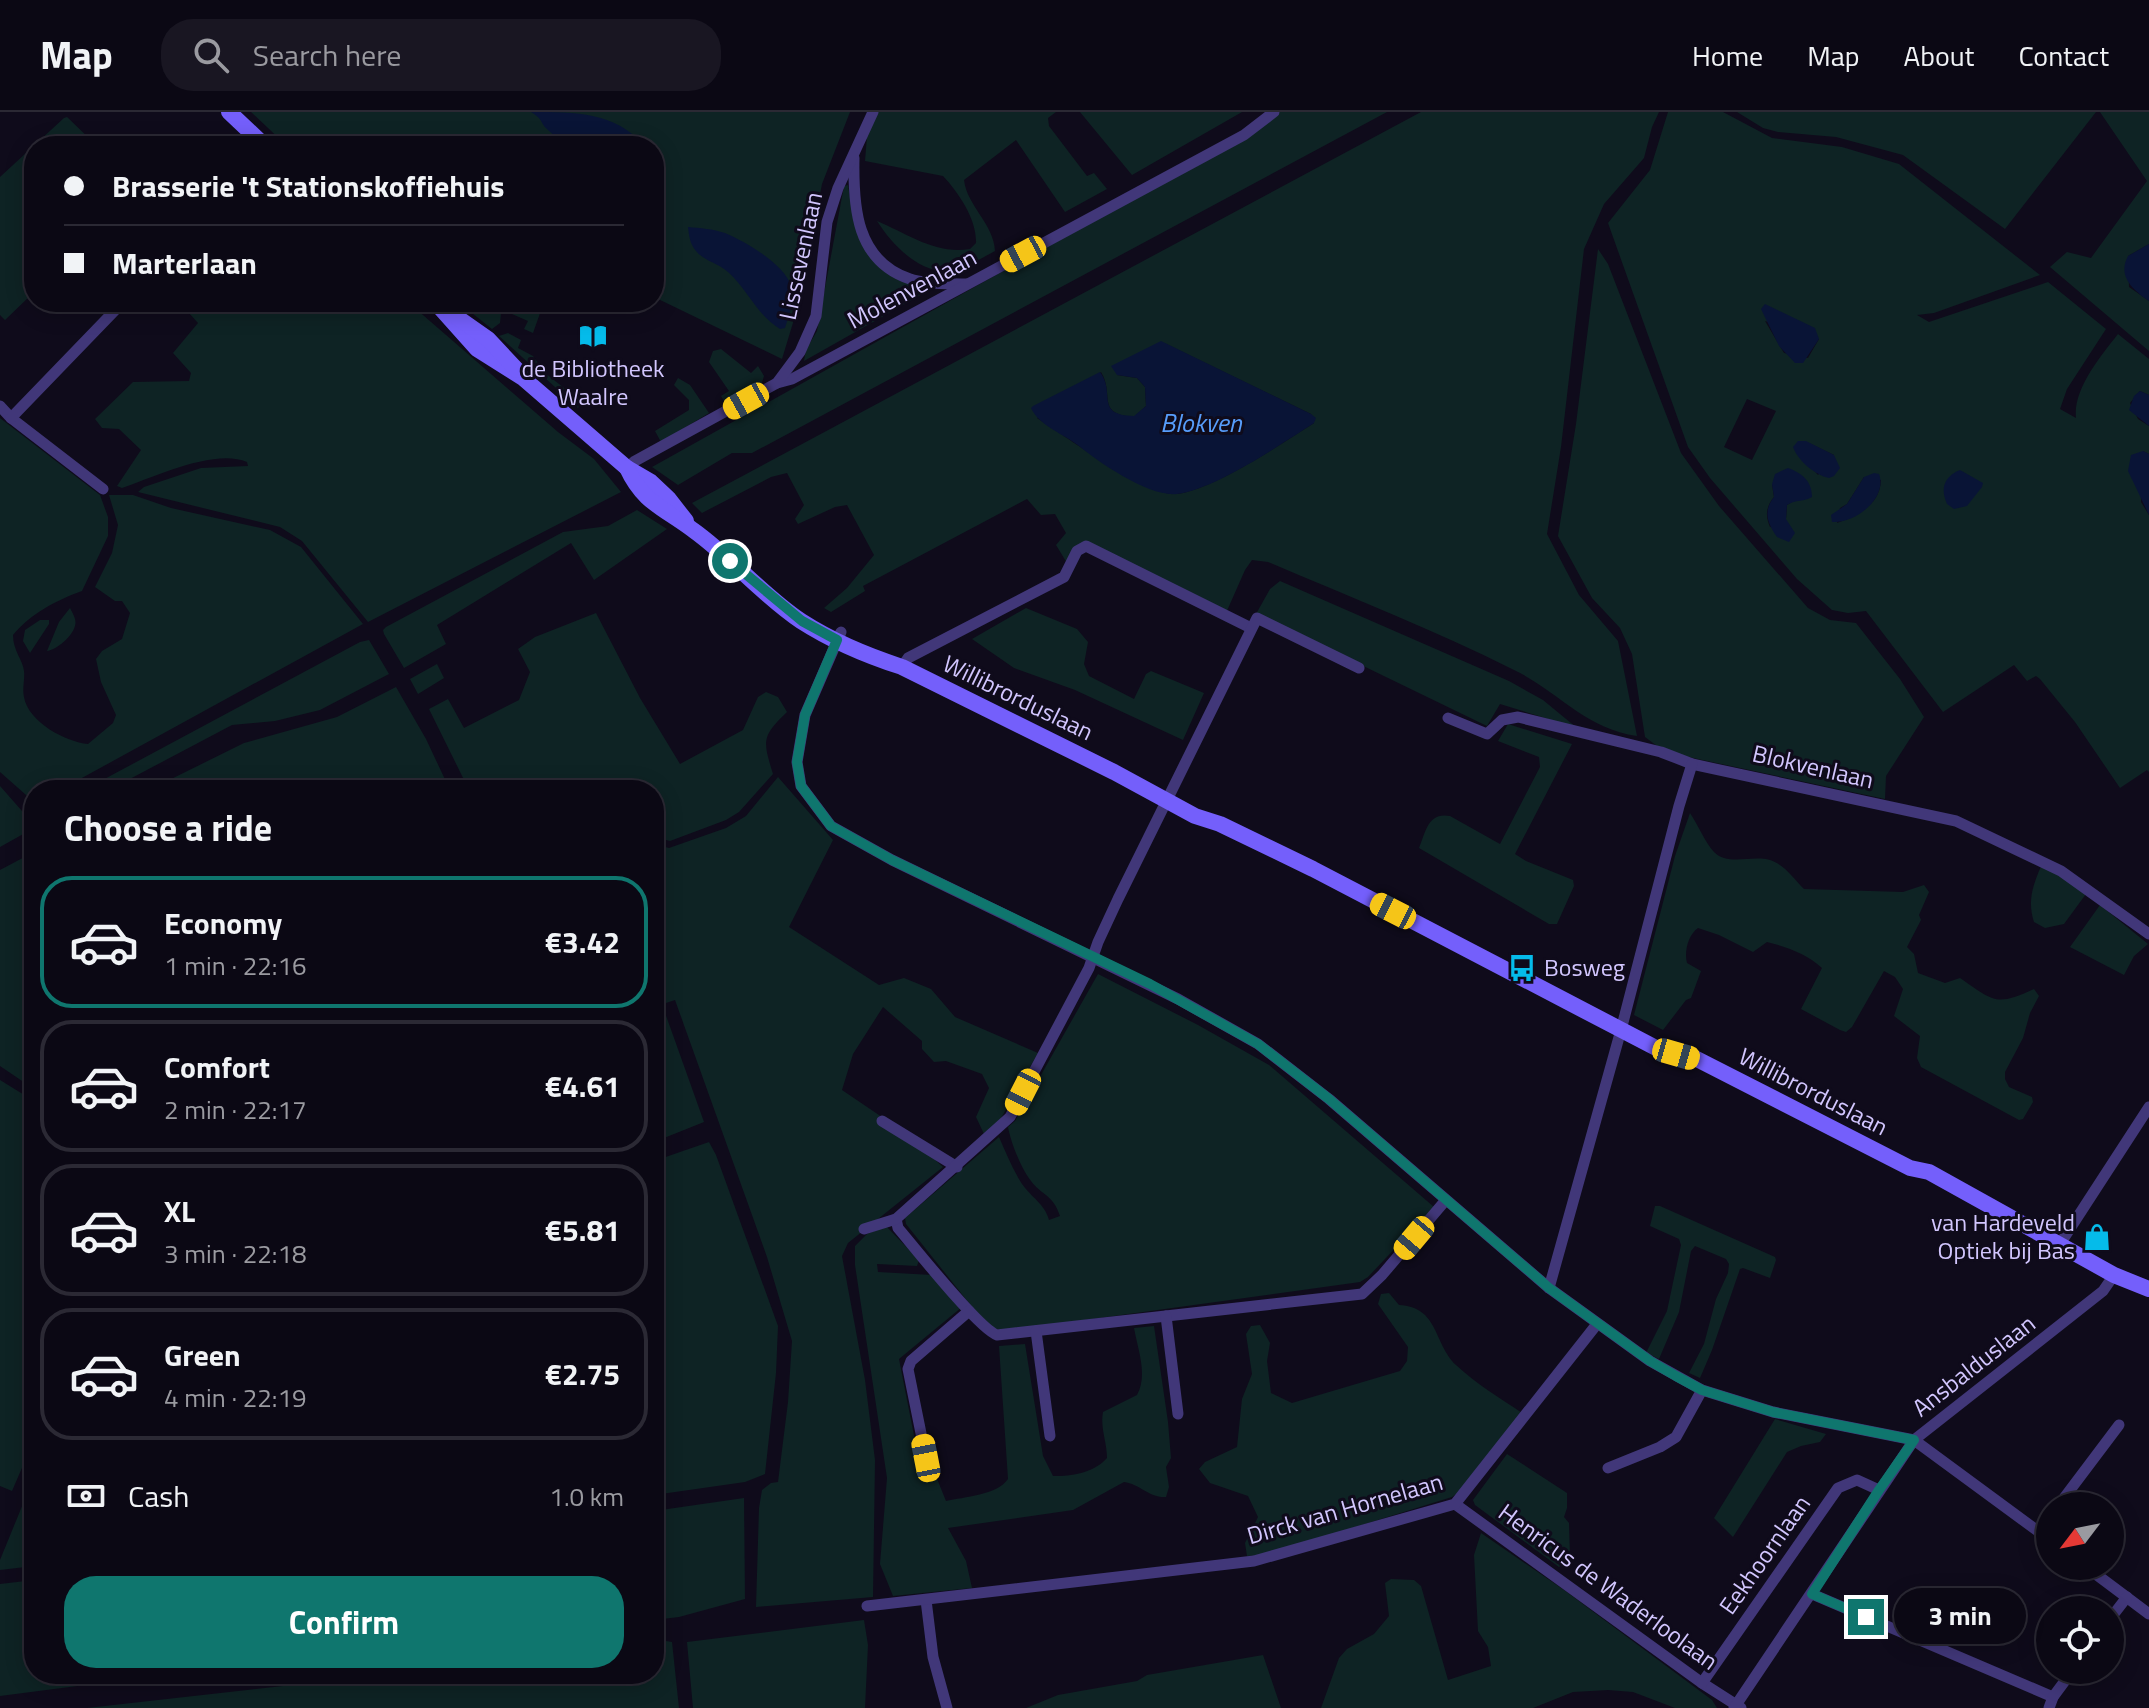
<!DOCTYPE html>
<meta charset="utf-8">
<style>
:root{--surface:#0b0814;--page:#191622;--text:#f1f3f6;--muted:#9a9aa0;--line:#2b2934;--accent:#0f766e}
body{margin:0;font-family:"Titillium Web",sans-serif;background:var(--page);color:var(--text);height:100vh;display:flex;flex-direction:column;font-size:30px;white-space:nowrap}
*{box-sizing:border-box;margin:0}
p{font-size:26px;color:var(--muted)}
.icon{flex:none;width:44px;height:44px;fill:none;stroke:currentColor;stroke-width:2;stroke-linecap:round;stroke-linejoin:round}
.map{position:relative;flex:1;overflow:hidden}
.details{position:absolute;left:24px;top:668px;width:640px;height:904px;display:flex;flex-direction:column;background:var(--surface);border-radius:32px;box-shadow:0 4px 20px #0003,0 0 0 2px var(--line)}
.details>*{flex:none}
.hud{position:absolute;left:24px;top:24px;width:640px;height:176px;border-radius:32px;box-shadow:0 4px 20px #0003,0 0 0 2px var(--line);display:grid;align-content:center;height:176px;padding:0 40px;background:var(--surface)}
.needle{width:52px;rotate:238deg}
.tools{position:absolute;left:2036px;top:1380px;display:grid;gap:16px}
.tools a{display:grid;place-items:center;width:88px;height:88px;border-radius:50%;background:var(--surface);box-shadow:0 4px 20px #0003,0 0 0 2px var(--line);font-size:40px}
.end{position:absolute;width:36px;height:36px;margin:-18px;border:10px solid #0f766e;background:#fff;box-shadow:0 0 0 4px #fff}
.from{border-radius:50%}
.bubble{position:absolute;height:56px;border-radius:28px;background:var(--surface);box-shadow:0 4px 20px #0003,0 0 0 2px var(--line);font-size:26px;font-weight:700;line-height:56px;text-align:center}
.car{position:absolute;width:24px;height:48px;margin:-24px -12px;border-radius:10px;box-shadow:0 0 6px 2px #0007;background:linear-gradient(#f5c518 24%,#345 0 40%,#f5c518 0 76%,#345 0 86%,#f5c518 0)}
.hud b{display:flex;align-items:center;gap:28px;height:76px;font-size:30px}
.hud b+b{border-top:2px solid var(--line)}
.hud i{width:20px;height:20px;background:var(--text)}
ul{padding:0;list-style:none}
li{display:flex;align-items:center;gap:24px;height:132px;margin:0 16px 12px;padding:0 24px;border:4px solid var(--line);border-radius:32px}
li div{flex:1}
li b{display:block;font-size:30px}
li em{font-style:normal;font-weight:700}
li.on{border-color:var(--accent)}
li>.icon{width:72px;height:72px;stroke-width:1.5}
h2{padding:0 40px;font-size:36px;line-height:96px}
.pay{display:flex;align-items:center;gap:20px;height:88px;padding:0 40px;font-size:30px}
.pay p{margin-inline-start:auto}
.action{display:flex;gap:16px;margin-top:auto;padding:16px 40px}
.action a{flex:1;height:92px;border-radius:32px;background:var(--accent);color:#fff;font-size:32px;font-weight:700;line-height:92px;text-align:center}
header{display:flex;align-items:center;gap:48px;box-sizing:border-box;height:112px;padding:0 40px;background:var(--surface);border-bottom:2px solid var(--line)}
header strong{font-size:38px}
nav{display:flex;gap:44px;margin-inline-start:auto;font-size:28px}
.search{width:560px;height:72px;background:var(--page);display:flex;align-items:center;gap:20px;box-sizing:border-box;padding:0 28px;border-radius:32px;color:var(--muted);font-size:30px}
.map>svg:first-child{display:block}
.green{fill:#0e2324;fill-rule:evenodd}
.water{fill:#091436}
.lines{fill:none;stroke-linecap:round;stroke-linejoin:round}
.street{stroke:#413779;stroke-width:11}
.secondary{stroke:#745ffb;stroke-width:16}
.route{stroke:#0f766e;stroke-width:10}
.labels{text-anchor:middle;stroke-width:6;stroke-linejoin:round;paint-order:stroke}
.street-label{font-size:24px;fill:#d2c6fe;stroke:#0f0b1b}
.poi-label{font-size:24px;fill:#d2c6fe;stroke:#0f0b1b}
.water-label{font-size:26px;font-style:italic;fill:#579dfb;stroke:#0f0b1b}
</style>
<header>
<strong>Map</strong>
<div class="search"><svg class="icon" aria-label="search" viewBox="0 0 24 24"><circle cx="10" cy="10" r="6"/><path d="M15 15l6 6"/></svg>Search here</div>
<nav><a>Home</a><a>Map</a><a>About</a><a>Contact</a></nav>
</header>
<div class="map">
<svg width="2149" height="1596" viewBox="0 0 2149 1596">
<rect width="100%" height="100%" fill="#0f0b1b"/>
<g class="green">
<path d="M251,0H850L822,72L799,191L782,247L654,185V34H287Z"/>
<path d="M869,0H1056L1048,6L1049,14L1087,64L1094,61L1107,77L1065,100L1016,28L964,68C967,94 994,112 995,139C981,146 964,158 948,159C918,161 891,131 877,109C908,122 936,143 970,137L976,131C977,108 959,81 943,64L865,49Z"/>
<path d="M1080,0H1242L1132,63Z"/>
<path d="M1280,0H1387L752,341H732L678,373L652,355L1265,13Z"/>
<path d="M1421,0H1659L1652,15L1644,46L1604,92L1584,137L1561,335L1547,422L1579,483L1618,529L1637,624C1584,616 1558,579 1514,558C1434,518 1350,485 1268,450L1252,448L1245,458L1226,501L1094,435L1067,451L1056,433L1066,421L1055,402L1041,403L1027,387L863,474L865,479L831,500L824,496L847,476L874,443L847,393L835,395L798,412L795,407L804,393L787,361L771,365L702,401L692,391ZM1164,231L1311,302L1314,311C1281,332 1215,377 1177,382C1148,385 1065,324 1037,306L1101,260C1115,283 1095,302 1134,305L1146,294L1145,275L1137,266L1117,263Z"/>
<path d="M1668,0H1723L1772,26L1842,35L1899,52L2040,163L1934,201L1917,203L1929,210L2048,170L2106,217L2067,277L2060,297L2076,306C2073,277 2100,245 2118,222L2149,247V283L2140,279L2130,291L2138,307L2149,314V342L2143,339L2141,390L2149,403V660L2147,658L2120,676L2075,610L2040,567L2036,564L2027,569L2014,553L1943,600L1866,499L1848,501L1832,498L1797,467L1710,366L1688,335L1608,111L1650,58ZM1765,209L1819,227L1808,246L1784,241ZM1747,287L1776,299L1752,348L1724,335ZM1798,329L1807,330L1834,343L1818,363L1811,355ZM1864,365L1881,368C1880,393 1858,403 1837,411L1840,396L1847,392ZM1772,372L1795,388L1787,393L1786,407L1770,415C1765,403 1766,395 1774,385Z"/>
<path d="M1737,0H2096L2005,117L1903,43L1836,25L1778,20L1763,16Z"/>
<path d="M2100,0H2149V132L2128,144L2129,175L2149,189V239L2050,155L2067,140L2091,146L2147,69Z"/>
<path d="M67,5L97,34H34V152L23,162L22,167L31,183L5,208L0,203V65L64,6Z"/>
<path d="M848,73C857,131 868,170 935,175L804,249L806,238L817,219L844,74Z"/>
<path d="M1598,137L1608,152L1681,341L1719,394L1808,496L1830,508L1856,511L1900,567L1924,605L1886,664L1885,687L1665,640L1645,625L1632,542L1620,516L1592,486L1558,424L1576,312Z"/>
<path d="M179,190H408L558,320L594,347L621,380L368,510L302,429L280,415L138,380L144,375L201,356L248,354L247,350C215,336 154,365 122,376L117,374L141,338L119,317L102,316L95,307L133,270L189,269L191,261L173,241L198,211Z"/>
<path d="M458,190H544L533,221L524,217L528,209L512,202L501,201L500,211L492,217Z"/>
<path d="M508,221L521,228L518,236L533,244L545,261L582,290L578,296L499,224Z"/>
<path d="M721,237L751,261L758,254L764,264L760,277L734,291L724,289L721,284L729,279L709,250L713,239Z"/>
<path d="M678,266L690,273L709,301L661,330L655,319L689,298V288L674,273Z"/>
<path d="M0,306L100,383L108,405V424L82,479C57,488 30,502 13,523C13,539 23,548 24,559C25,568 22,577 24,585C28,610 66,630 88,632L113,611L116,603L101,570L96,547L102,539L122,527L130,501L122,489H115L95,475L112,441L118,413L109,383H133L171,396L270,418L301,435L363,512L60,678H34V690L0,660Z"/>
<path d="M637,398L667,417L594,468L571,431L437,513L446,532L404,556L384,522L383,518L386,515L563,420L608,414Z"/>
<path d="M1280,469L1509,569L1543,588L1577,616L1500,592L1487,614L1256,502L1270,477Z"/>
<path d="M70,496C73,502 77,508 75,514C72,525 56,538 47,539L59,510Z"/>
<path d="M1026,496L1077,517L1088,530L1084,552L1089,564L1134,587L1146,562L1151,559L1204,581L1183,628L1075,578L1014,556L972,527Z"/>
<path d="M596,501L640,586L680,652L743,618L758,585L766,580L778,585L787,600C761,625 763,629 773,662L739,700L726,708L670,729L654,725V678H469L429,597L448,587L464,616L519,588L530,560L518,537L535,525Z"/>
<path d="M40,508H49V512L30,541L23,529L25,518Z"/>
<path d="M369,528L389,562L320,598L275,609L232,613L109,678H84L360,530Z"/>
<path d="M437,552L444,566L418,582L410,567Z"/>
<path d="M396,575L426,627L450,678H149L244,631L337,605Z"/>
<path d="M1508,612L1572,632L1515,742L1526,749L1573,768L1574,774L1557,812H1549L1419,736C1426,719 1428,700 1450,704L1500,732L1540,655L1539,645L1498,629Z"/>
<path d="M778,665L833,728L789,815L879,873L904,866L931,877L955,905L1038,941L1000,1008L984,1022L976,1005L989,976L982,962L946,949L934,950L922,937V929L883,895L853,942L842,978L904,1020L943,1055L848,1131L842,1144L865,1268L875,1348L873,1485L756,1495L759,1396L762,1378L771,1371L778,1370L788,1290L792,1229L767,1145L675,888L654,895V732L669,736L726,716L746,704Z"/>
<path d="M0,674L29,707L34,705V716L0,735Z"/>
<path d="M1690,701C1698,713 1705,730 1714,740C1727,754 1752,743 1770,748C1785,753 1793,766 1804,777L1903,780L1924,773L1929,780L1919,803L1921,808L1907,835L1914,842L1918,861L1945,871L1960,866C1994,889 1995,895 2034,877L2039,884L2030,901L2023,926L2005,960V967L2009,975L2032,985L2033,990L2023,1007L2019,1008L1921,955L1917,946L1920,924L1894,904L1903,877L1895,865L1884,859L1852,915L1846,920L1840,918L1801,897L1822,856C1807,842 1787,835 1767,830L1753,840L1719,823L1698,816C1688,823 1684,840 1687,851L1701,859L1691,886L1686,888L1663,918L1634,903L1675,744Z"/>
<path d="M34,740V977L0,954V758Z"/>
<path d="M2042,752L2086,782L2064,812L2045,816L2034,810C2027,788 2033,773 2042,752Z"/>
<path d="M2100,793L2148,832L2134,844L2124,863L2070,835Z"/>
<path d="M1098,862L1198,913L1269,953L1434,1095L1368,1165L1360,1170L1006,1219L988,1215L906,1112L905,1106L999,1025C1006,1041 1013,1058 1022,1072C1031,1085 1045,1092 1049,1108L1060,1104C1053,1082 1041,1083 1031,1069C1021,1056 1011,1031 1008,1015L1015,1009Z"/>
<path d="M664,898L704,1010L654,1030V903Z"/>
<path d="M0,968L34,989V1328L12,1379L0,1374Z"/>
<path d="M709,1030L716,1043L778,1214L776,1261L765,1362L745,1370L654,1383V1049Z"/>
<path d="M1655,1094H1660L1775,1145L1776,1148L1770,1166L1743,1156L1740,1157L1712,1238L1700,1266L1689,1261L1704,1232L1716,1187L1728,1161L1729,1152L1726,1147L1695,1134L1691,1139L1679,1200L1659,1247L1646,1241L1667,1199L1681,1133L1679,1127L1650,1114Z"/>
<path d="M886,1114L919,1148L917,1154L877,1152L878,1160L932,1163L962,1195L899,1247L919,1349L929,1347L946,1389C964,1385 997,1383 1008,1367L999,1234L1025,1232L1043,1344L1053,1364C1071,1365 1095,1360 1107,1346C1107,1330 1100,1316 1103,1300L1137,1283C1148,1263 1138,1238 1134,1216L1154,1214L1168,1310L1171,1346L1166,1355L1169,1375L1166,1385C1149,1386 1140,1372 1124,1370L1073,1398L948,1416L966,1449L972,1476L893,1484L880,1452L887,1366L855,1153V1134L867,1122Z"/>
<path d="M1389,1181L1399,1193C1439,1195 1433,1231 1456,1253C1475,1271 1500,1286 1522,1301L1459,1380L1452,1385L1265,1443L1247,1444L1245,1431L1258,1405L1248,1384L1210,1371L1199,1357L1205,1350L1237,1335L1242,1287L1252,1262L1246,1222L1251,1214L1260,1213L1270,1231L1267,1249L1271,1281L1292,1291L1400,1259L1407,1249L1408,1235L1378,1192L1381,1182Z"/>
<path d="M1775,1307L1826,1322L1820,1330L1801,1334L1787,1340L1733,1425L1714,1406Z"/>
<path d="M1507,1342L1567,1381V1396L1564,1405L1569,1411L1570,1445L1559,1455L1475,1393L1473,1388Z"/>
<path d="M34,1365V1454L0,1458V1448Z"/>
<path d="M744,1386L745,1487L679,1505L654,1508V1399Z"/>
<path d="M1481,1421L1564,1478L1712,1588L1717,1596H1675L1633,1580L1608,1578L1573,1580L1533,1596H1321L1339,1546L1347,1537L1374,1522L1389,1504L1385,1471L1391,1467L1414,1468L1421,1474L1448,1568L1491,1554L1488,1535L1478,1519L1474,1443Z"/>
<path d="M34,1468V1562H170L0,1584V1472Z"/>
<path d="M864,1508L868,1533L865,1596H693L687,1530Z"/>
<path d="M666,1529L672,1530L679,1596H87L388,1562H654V1530Z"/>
<path d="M1263,1543L1281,1596H1026L1058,1583L1137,1569L1147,1563Z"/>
</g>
<g class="water">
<path d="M531,0C576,0 615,0 645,34C613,34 572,42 548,18C539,10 545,9 531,0Z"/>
<path d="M688,115C700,116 713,117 725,121C744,129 785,152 791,174C795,188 789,203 785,216L780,217C757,203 748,178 728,160C718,151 704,149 696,139C690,132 689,124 688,115Z"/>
<path d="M2149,132V189C2133,178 2117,164 2128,144Z"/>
<path d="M1765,192L1815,216L1819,227L1803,251H1795L1779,234L1761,197Z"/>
<path d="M1161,229L1311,302L1316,306L1314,311C1281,332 1216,377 1177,382C1149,385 1100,351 1079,334C1064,322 1039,314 1031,296L1033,294L1100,260C1116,281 1094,303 1134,304L1146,294L1145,275L1137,266L1117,263L1111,254Z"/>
<path d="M2140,279L2149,283V314L2129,298L2134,284Z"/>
<path d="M1798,329H1806L1834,343L1840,356L1834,364L1829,366C1815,363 1798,349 1793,335Z"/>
<path d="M2143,339L2149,342V403L2128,359L2131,343Z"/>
<path d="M1788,356C1802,361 1812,369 1812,385C1804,390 1796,387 1787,393L1786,407L1795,421L1789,430L1777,425C1767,411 1763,399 1774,385L1772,372L1775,362Z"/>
<path d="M1960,358L1983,371L1982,375L1967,394L1954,397L1947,392C1940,376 1944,365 1960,358Z"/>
<path d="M1874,361L1879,362C1888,386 1855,412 1832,410L1831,403L1847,392L1864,365Z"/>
</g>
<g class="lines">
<g class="street">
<path d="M854,46C853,95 856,149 910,167C927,173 950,171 967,172"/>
<path d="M777,271L792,267L1244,23L1274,0"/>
<path d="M0,294L11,306L103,377"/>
<path d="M11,306L123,190"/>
<path d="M627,356L635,349L777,271L800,240L816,204L827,110L838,76L873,0"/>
<path d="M841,520L805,603L797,650L801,674L831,714L892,748L1178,887L1258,932L1329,987L1549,1176L1650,1249L1702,1278L1773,1300L1914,1328L2103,1179L2114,1163"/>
<path d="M902,555L908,546L1064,465L1077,439L1086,434L1251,516"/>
<path d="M1448,606L1487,622L1502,608L1518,605L1661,640L1692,652L1956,709L2061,759L2149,822"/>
<path d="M882,1009L957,1055"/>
<path d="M896,1107L898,1116C915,1136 979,1217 997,1223L1362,1182L1382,1163L1445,1089"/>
<path d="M864,1117L896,1107L1010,1005L1089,856L1098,830L1118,787L1257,506L1359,556"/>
<path d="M2060,1132L2149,995"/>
<path d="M1549,1176L1621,918L1679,694L1692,652"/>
<path d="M1166,1204L1178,1302"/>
<path d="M1036,1219L1050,1324"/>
<path d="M926,1346L908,1257L911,1249L969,1199"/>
<path d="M1608,1356L1660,1335L1676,1325L1702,1278"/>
<path d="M1455,1392L1702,1571L1741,1596"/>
<path d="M2058,1394L2119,1313"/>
<path d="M2039,1420L2050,1405"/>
<path d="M2085,1454L2149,1502"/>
<path d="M1812,1482L2053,1585"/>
<path d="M926,1488L933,1545L947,1596"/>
<path d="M867,1494L1254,1449L1455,1392L1597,1212"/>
<path d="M2110,1507L2127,1485"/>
<path d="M1702,1571L1838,1376L1857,1368L1879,1378"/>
<path d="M1734,1596L1914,1328L2050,1428"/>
<path d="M2049,1596L2053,1585L2073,1558"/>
</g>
<g class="secondary">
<path d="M229,0L265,34"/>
<path d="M435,190L477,237L523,266L627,356L651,370L668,386L686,409"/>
<path d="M451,201L488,227L517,258"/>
<path d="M627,356C643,391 664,396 693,418C731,445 762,483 801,509C832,529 868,544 902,555L1114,660L1195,704L1220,712L1313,757L1658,937L1694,947"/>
<path d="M1685,941L1910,1056L1929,1060L2114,1163L2149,1177"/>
</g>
</g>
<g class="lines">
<path class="route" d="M730,449L802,509L837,528L805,603L797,650L801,674L831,714L892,748L1150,872L1258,932L1329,987L1549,1176L1650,1249L1676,1264L1702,1278L1773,1300L1914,1328L1879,1378L1812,1482L1866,1505"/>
</g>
<defs>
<g id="library-bare" transform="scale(2.16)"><path d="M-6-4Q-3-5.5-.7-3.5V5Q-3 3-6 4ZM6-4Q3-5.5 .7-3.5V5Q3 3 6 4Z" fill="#05bbea" stroke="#0f0b1b" stroke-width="2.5" paint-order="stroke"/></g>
<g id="bus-bare" transform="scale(2.16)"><path d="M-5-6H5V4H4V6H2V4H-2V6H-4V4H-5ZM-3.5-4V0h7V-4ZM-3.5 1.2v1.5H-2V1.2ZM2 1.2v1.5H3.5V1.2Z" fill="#05bbea" stroke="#0f0b1b" stroke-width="2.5" paint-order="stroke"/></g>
<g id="shop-bare" transform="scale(2.16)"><path d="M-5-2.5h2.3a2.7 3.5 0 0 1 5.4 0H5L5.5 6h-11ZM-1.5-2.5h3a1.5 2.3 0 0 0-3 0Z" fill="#05bbea" stroke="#0f0b1b" stroke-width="2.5" paint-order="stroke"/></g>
</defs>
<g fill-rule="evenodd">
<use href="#library-bare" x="593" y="224"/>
<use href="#bus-bare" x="1522" y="856"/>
<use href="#shop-bare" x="2097" y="1125"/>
</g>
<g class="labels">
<g class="street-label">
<text transform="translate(801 144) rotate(-78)" y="8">Lissevenlaan</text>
<text transform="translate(912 177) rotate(-28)" y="8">Molenvenlaan</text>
<text transform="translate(1018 586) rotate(26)" y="8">Willibrorduslaan</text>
<text transform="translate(1813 655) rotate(13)" y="8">Blokvenlaan</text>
<text transform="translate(1813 980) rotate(27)" y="8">Willibrorduslaan</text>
<text transform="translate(1974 1254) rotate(-38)" y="8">Ansbalduslaan</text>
<text transform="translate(1345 1397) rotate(-16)" y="8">Dirck van Hornelaan</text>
<text transform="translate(1765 1443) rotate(-55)" y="8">Eekhoornlaan</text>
<text transform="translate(1608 1475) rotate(36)" y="8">Henricus de Waderloolaan</text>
</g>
<g class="poi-label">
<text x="593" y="265">de Bibliotheek<tspan x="593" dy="28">Waalre</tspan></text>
<text x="1544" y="864" text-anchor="start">Bosweg</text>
<text x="2075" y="1119" text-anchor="end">van Hardeveld<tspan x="2075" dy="28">Optiek bij Bas</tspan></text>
</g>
<g class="water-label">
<text x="1201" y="320">Blokven</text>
</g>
</g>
</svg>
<div class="tools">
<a><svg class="needle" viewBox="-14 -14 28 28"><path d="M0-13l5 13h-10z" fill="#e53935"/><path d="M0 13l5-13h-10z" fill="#9a9aa0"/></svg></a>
<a><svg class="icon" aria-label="locate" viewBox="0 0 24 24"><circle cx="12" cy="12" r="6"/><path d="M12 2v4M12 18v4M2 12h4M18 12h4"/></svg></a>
</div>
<i class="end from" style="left:730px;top:449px"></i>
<i class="end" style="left:1866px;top:1505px"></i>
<div class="bubble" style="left:1894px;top:1476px;width:132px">3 min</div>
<i class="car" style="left:1023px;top:142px;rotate:242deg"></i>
<i class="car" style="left:746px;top:289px;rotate:241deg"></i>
<i class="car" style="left:1393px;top:799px;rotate:297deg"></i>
<i class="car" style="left:1676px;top:942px;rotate:106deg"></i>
<i class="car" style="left:1023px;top:980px;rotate:207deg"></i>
<i class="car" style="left:1414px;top:1126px;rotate:220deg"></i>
<i class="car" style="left:926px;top:1346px;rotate:349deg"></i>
<div class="hud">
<b><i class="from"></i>Brasserie 't Stationskoffiehuis</b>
<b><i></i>Marterlaan</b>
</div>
<section class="details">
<h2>Choose a ride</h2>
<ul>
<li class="on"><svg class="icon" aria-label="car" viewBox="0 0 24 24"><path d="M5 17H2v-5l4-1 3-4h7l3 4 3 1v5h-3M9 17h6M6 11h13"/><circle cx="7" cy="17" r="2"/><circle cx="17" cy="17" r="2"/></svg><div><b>Economy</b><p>1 min · 22:16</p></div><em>€3.42</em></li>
<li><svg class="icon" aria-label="car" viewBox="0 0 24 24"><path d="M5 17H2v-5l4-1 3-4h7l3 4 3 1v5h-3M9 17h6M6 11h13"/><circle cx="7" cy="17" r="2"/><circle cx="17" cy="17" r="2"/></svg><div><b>Comfort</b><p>2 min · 22:17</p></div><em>€4.61</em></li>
<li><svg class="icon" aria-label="car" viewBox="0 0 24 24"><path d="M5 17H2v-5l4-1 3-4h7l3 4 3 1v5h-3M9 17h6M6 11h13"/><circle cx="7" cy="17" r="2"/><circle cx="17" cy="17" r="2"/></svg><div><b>XL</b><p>3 min · 22:18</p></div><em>€5.81</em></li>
<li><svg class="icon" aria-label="car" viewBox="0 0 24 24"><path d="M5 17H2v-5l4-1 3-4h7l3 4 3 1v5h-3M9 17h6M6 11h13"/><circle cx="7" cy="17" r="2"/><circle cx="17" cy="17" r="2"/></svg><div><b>Green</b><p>4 min · 22:19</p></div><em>€2.75</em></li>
</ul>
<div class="pay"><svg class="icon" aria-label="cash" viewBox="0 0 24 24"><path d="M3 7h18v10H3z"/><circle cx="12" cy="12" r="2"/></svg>Cash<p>1.0 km</p></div>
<div class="action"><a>Confirm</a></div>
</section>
</div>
